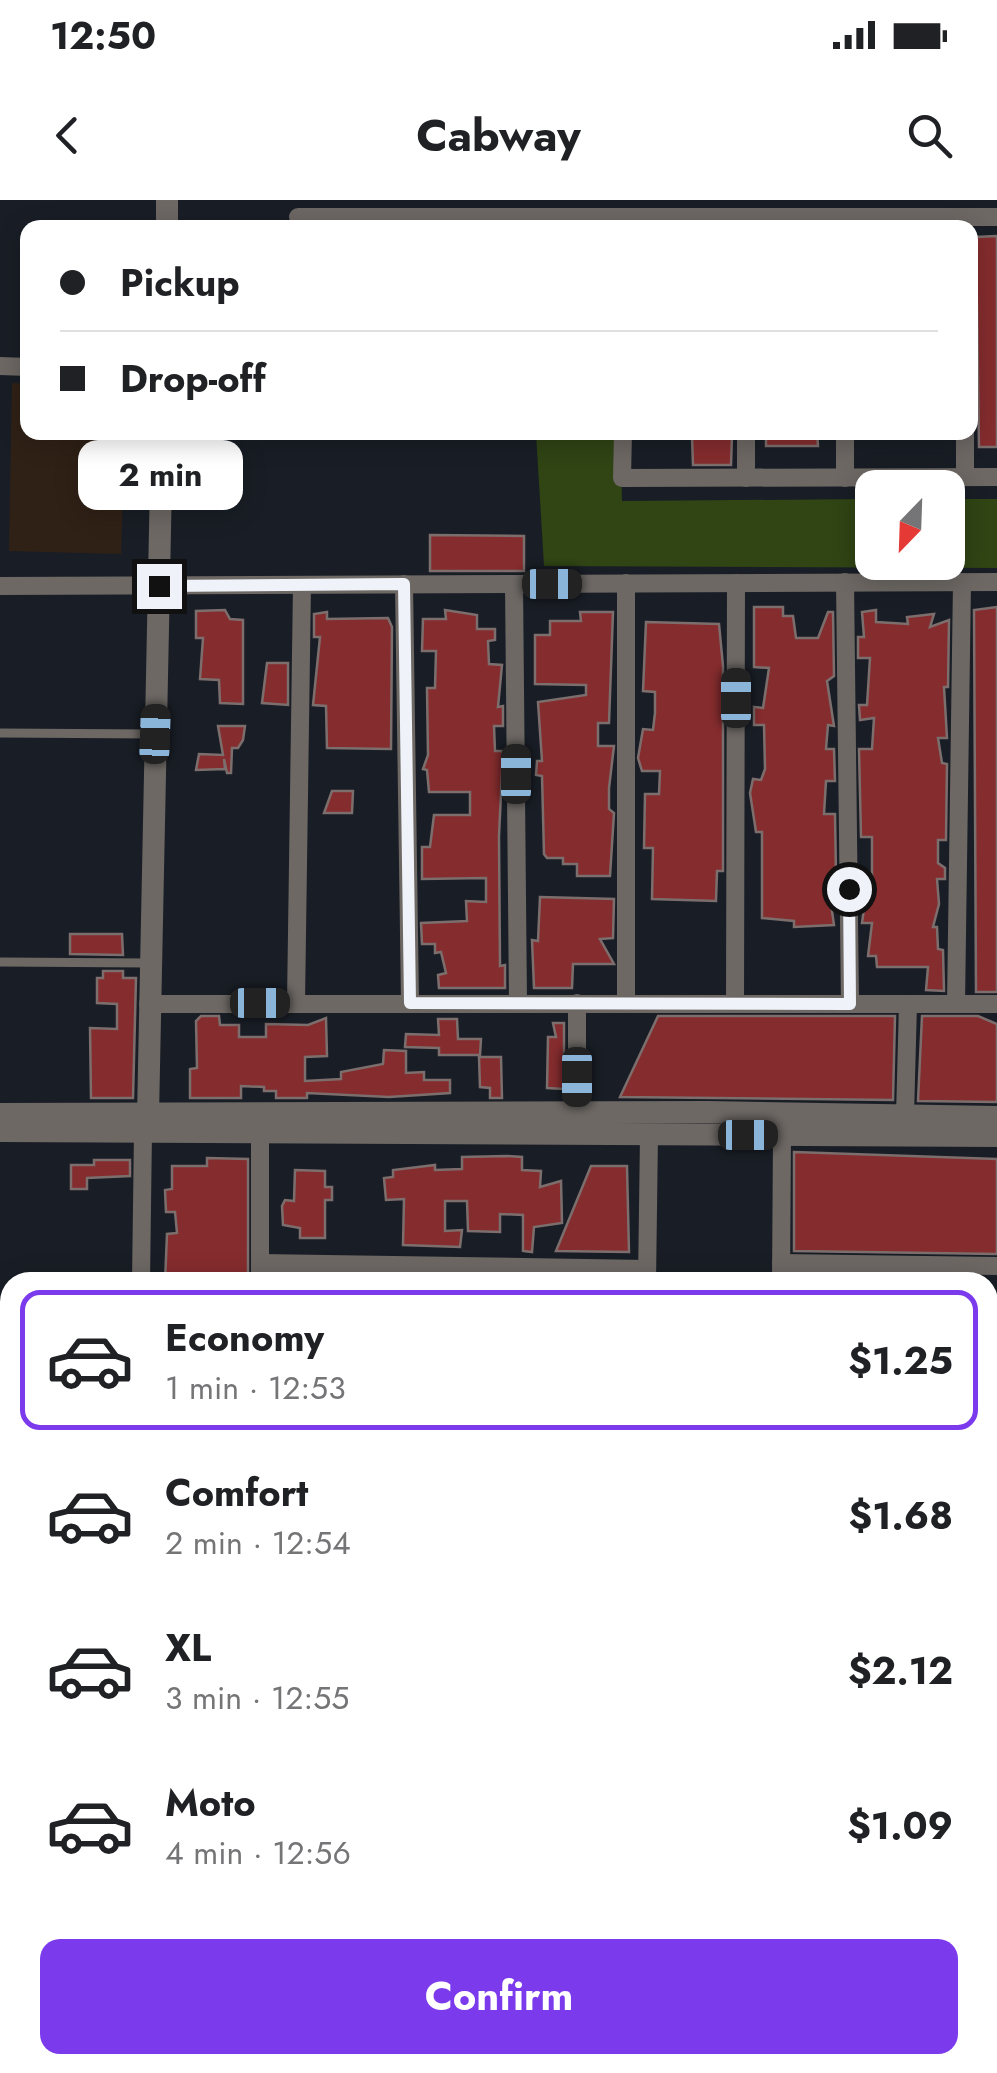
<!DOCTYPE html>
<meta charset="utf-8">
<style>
:root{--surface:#fff;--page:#f2f2f2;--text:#202124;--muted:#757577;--line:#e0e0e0;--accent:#7c3aed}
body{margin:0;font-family:Jost,sans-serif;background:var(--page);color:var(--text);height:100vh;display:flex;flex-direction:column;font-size:38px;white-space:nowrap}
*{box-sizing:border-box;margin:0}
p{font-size:32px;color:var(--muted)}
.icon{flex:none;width:55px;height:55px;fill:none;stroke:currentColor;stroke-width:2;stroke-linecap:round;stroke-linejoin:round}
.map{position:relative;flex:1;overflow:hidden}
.details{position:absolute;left:0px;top:1072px;width:998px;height:802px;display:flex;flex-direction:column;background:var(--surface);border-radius:30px 30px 0 0;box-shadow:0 5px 25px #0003}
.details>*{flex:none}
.hud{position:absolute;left:20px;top:20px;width:958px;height:220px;border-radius:20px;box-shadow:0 5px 25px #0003;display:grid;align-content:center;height:220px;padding:0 40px;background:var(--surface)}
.needle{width:65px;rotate:203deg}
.fabs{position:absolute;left:855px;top:270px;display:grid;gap:20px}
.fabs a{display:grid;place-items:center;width:110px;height:110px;border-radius:20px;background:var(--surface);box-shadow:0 5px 25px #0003;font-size:50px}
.end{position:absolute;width:45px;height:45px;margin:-22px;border:12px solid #eff3f9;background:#111;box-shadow:0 0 0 5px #111}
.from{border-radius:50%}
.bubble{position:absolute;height:70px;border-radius:20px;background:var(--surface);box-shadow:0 5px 25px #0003;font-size:32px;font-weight:700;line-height:70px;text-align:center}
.car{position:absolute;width:30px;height:60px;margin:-30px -15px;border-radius:12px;box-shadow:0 0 8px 2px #0007;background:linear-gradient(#222 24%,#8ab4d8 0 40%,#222 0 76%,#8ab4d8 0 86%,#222 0)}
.hud b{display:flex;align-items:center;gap:35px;height:95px;font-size:38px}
.hud b+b{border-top:2px solid var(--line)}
.hud i{width:25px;height:25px;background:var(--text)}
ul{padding:18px 0 0;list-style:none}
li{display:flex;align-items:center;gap:30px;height:140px;margin:0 20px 15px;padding:0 20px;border:5px solid transparent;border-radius:20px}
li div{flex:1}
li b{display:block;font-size:38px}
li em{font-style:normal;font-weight:700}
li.selected{border-color:var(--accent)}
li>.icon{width:90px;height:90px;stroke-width:1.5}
.action{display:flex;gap:20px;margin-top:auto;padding:20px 40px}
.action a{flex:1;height:115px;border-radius:20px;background:var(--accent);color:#fff;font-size:40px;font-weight:700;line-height:115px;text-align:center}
.status{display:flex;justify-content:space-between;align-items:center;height:70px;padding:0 50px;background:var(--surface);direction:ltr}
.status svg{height:28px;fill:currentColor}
header{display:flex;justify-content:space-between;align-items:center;height:130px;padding:0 40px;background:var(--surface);font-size:45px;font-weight:700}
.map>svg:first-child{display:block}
.education{fill:#302116}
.green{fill:#304414}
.building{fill:#852c2e;stroke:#7c6e6d;stroke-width:2.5}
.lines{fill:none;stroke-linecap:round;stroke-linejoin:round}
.path{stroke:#767b82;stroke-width:2.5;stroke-dasharray:2.5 8;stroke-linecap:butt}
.service{stroke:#6d6864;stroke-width:9}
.minor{stroke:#6d6864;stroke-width:18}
.tertiary{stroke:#6d6864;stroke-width:22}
.route{stroke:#eff3f9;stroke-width:12}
</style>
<div class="status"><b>12:50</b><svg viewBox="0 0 49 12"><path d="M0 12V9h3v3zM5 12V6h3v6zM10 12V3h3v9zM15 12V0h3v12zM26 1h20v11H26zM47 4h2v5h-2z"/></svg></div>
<header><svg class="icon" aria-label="back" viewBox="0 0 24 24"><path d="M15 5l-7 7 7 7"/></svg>Cabway<svg class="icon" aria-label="search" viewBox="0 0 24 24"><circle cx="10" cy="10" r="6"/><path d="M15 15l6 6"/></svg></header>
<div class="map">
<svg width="997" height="1873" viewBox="0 0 997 1873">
<rect width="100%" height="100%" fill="#191e26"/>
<path class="education" d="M12,183L27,184L28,232L125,233L121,354L9,351Z"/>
<path class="green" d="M536,233H620L622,301L872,299V362H948V299H997V368L544,366Z"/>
<g class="building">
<path d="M997,36V247H979L976,37Z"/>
<path d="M766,232H817L818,246H766Z"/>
<path d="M732,235L731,265H693L692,237Z"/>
<path d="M430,335L524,336V371H430Z"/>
<path d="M754,407H783V416H793L796,438H818L828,412H833L834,476L827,481L834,526L828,525L826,549H834L835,581H826L824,614H835L836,676H832L834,697H830L834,725L794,727V721L762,718V632H756L750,593L753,579L761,580L765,569L764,525H754V507L763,508L769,468L754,467Z"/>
<path d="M997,407V792H976L974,410Z"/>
<path d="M225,410L230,419L243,420V504L220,503L219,480L200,479L203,438H196V411Z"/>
<path d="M445,410L477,415V429H495V440L488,441L489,464L502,465L498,507L503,506V526H494L495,551H503L499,636L500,766L505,765V788H439L438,775L446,773L441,752L435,753V744H422L421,723L467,721L466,701L486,702V678L422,679V647H430L434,615H470V592H429L427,570L423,569L428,555L427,488H435L436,451H422L423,419H446Z"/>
<path d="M876,410V422L908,424L907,417L934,414L930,427L949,420L948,487H944L947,538H938L942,563L947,564L946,640H938V663L945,668V679H937L939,704L933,727H937L938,749L943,750L944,791L926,790L928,767H877L876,756H868L872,723H862L866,694L872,693V637H861L859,549H872L874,518L860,520L859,505H867L870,458H858V437H864L862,412Z"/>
<path d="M327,412V419L388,418L392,427L391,549L327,548L326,506L313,505L320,437H314V414Z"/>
<path d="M580,412H613L609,523H598V546H614L609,588V609L614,613L610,676H577V664H563V658H547L544,654L542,576L536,575L537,561H542L538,502L586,495V485L535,484V435H550V421H581Z"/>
<path d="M646,422L719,424L723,466V671H717L716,701L652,699L653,648H644L645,594H659L660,571H642L638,558L643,529L653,530L655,513V492L643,491Z"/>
<path d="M267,463H288V505L262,503Z"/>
<path d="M218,526H245L243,540L238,548H232L231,573H227L224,559L225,569L196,570L199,554L223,555Z"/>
<path d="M332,591H353L352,613H324Z"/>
<path d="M540,697L614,699L613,738L600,739L614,764H573L572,788H534L532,740L538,741Z"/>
<path d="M70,734H122L123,755L70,754Z"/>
<path d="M103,771H123V778H136L133,898H91L90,828L117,829V804L97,803V778H103Z"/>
<path d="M201,816H219L220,825H239V837H266V824L308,825L326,818L327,856L305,857V881L341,879V872L383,864L384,850L406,851V873L424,872V880H450V893L389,897L307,893V898H276V891H264V887L241,886V898H190V869L197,868L196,821Z"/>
<path d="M658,816H895L893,900L620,897Z"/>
<path d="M922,816H978L997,824V902L918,901Z"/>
<path d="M438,819H457L458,839H481L480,855H439V848L405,847L406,834L439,835Z"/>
<path d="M553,823H564V889L547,888L548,837H556Z"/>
<path d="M479,857H501L502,898H490V888L480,887Z"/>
<path d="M794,952L997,959V1054L794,1051Z"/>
<path d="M507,956L522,957V970L541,971L540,987L561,981L562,1023L534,1027L532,1052L523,1051V1015L500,1014V1032L468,1031L467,1001H445V1031L462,1030L460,1047L403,1045L404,999L386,1000L384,978L393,977V970L435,965V970L462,969V957Z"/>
<path d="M207,958L248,959V1075L234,1074V1082H165L167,1034L177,1033L175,1012H166L165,990L172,989V966H207Z"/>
<path d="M94,960H130V976L87,978V989H71V965H94Z"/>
<path d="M591,966H627L629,1052L556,1051Z"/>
<path d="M295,970L325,971V987H332V1000H325V1038H300V1028L283,1025L282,1006L285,1000L294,1001Z"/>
</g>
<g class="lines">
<path class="path" d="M96,1865V1873"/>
<g class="service">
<path d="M0,533L152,534"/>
<path d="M0,762L147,763"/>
<path d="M0,1695H10"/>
</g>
<g class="minor">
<path d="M298,17H997"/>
<path d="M0,166L28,167"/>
<path d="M623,232L622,278L997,277"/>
<path d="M965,232V277"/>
<path d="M746,278V232"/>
<path d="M845,278V232"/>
<path d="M845,382L850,804"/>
<path d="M626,383V804"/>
<path d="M404,384L410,803"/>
<path d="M514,384L518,803"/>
<path d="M0,386L997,382"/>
<path d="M296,803L302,385"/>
<path d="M577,803V913"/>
<path d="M148,804H997"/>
<path d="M735,804L736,383"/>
<path d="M956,804L962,382"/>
<path d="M905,916L908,804"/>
<path d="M260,1063L647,1069"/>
<path d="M781,1063L997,1066"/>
<path d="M141,1082L143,931"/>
<path d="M260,1082V934"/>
<path d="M647,1082L649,935"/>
<path d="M781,1082L782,935"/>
<path d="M988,1182H997"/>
<path d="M0,1224H10"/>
<path d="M988,1282H997"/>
<path d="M988,1387H997"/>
<path d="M988,1495H997"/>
<path d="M988,1601H997"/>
<path d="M988,1709H997"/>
<path d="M988,1819H997"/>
<path d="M0,1824H10"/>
<path d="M777,1873V1865"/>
<path d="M812,1873V1865"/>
</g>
<g class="tertiary">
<path d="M167,28V0"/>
<path d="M0,914L707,912L997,917"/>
<path d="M148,916L162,232"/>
<path d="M0,931L997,936"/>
</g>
</g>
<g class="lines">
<path class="route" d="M159,386L404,384L410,803L850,804L849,689"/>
</g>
</svg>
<div class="fabs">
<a><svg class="needle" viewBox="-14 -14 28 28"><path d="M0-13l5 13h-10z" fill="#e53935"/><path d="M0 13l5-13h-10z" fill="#757577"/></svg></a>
</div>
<i class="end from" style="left:849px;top:689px"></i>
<i class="end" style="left:159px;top:386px"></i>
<div class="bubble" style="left:78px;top:240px;width:165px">2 min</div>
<i class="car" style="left:552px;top:384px;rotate:90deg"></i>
<i class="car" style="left:736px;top:498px;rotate:0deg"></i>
<i class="car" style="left:155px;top:534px;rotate:2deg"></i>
<i class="car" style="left:516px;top:574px;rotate:0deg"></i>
<i class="car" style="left:260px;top:803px;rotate:90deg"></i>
<i class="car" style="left:577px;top:877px;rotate:180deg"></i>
<i class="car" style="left:748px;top:935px;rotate:90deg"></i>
<div class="hud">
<b><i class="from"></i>Pickup</b>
<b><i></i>Drop-off</b>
</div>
<section class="details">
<ul>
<li class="selected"><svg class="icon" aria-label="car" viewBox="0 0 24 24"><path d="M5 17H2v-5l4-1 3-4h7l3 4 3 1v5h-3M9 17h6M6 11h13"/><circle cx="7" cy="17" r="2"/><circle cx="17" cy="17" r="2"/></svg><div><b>Economy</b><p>1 min · 12:53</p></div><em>$1.25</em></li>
<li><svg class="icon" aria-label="car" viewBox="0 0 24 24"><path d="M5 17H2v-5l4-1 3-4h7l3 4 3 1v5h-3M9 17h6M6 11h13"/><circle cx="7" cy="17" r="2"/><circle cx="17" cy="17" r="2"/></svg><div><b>Comfort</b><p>2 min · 12:54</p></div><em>$1.68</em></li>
<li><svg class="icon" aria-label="car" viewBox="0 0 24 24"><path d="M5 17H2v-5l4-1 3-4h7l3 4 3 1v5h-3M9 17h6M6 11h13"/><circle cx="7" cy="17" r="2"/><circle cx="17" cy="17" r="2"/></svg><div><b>XL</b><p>3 min · 12:55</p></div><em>$2.12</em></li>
<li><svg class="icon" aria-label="car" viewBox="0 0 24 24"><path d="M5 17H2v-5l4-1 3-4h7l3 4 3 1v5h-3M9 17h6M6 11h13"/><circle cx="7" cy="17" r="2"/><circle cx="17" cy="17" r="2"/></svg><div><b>Moto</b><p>4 min · 12:56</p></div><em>$1.09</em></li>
</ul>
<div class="action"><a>Confirm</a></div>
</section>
</div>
